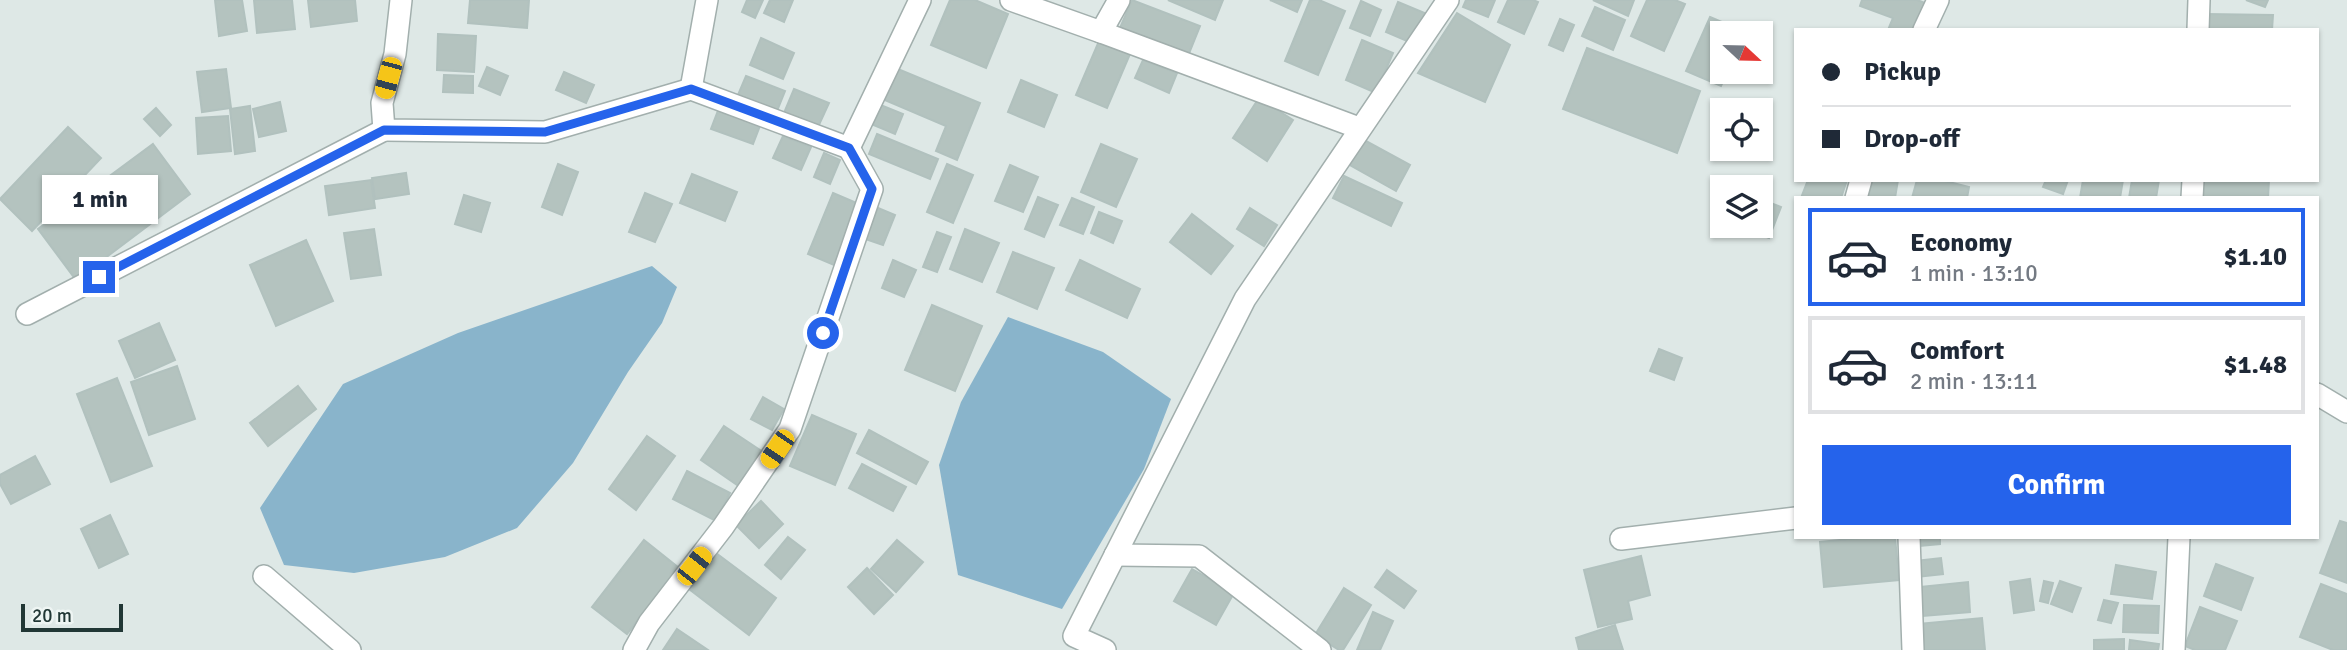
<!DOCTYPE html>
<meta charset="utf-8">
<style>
:root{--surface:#fff;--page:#f6f6f7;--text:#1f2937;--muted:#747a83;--line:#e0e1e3;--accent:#2563eb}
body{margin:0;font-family:Signika,sans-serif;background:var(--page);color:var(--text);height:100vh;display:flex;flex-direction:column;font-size:26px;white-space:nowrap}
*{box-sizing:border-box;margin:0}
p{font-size:23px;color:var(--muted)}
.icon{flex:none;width:38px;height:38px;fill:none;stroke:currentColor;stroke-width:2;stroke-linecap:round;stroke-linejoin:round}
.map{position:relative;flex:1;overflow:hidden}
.drawer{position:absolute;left:1794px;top:196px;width:525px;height:343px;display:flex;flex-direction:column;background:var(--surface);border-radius:0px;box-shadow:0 2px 5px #0004}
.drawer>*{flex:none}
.banner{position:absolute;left:1794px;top:28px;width:525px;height:154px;border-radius:0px;box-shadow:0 2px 5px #0004;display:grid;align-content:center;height:154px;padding:0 28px;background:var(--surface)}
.needle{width:46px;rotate:112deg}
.tools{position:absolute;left:1710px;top:21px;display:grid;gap:14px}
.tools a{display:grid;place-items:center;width:63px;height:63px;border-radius:0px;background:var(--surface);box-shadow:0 2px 5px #0004;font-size:35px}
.scale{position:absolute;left:21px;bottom:18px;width:102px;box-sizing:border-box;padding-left:7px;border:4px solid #213735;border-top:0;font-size:19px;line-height:24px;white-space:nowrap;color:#213735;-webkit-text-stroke:5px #eef5f3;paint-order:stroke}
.end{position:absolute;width:32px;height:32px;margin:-16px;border:9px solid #2563eb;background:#fff;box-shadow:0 0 0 4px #fff}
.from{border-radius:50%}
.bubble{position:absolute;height:49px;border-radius:0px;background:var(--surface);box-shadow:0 2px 5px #0004;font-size:23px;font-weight:700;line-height:49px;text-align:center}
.car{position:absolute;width:21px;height:42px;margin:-21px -10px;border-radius:9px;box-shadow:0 0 5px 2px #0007;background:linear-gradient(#f5c518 24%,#345 0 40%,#f5c518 0 76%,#345 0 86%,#f5c518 0)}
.banner b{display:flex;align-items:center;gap:24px;height:66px;font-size:26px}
.banner b+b{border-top:2px solid var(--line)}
.banner i{width:18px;height:18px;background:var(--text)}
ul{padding:12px 0 0;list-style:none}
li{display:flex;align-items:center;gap:21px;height:98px;margin:0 14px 10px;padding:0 14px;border:4px solid var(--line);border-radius:0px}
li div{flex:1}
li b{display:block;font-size:26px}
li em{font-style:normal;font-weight:700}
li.selected{border-color:var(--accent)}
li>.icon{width:63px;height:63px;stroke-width:1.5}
.button{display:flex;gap:14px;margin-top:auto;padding:14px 28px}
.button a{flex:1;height:80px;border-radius:0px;background:var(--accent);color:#fff;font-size:28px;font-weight:700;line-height:80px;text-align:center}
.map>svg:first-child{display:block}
.water{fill:#89b4cb}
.building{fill:#b4c3bf;stroke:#b1c1be;stroke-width:2}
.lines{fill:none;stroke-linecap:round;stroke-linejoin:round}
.street-casing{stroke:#a2afad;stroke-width:24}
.street{stroke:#fff;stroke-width:21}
.route{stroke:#2563eb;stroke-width:9}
</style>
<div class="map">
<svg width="2347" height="650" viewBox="0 0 2347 650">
<rect width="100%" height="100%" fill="#dee8e6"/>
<g class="water">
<path d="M652,266L677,287L662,323L628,372L573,463L517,528L445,557L354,573L284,565L260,508L343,384L458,333Z"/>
<path d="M1008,317L1103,352L1171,399L1144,469L1062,609L958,575L939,465L961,402Z"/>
</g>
<g class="building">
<path d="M215,0H242L247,31L219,36Z"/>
<path d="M254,0H292L295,29L257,33Z"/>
<path d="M308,0H355L357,21L311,27Z"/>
<path d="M470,0H529L527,28L468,23Z"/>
<path d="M747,0H763L755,18L742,12Z"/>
<path d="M770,0H793L784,22L764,13Z"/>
<path d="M950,0H975L1008,14L986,68L931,45Z"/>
<path d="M1132,0L1200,26L1188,56L1120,28Z"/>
<path d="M1168,0H1223L1215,20Z"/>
<path d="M1270,0H1302L1297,12Z"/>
<path d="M1310,0H1319L1345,11L1318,75L1285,61Z"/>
<path d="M1466,0H1495L1488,17L1463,7Z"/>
<path d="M1508,0H1533L1538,2L1524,34L1498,22Z"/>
<path d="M1593,0H1634L1628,16Z"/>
<path d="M1647,0H1675L1685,4L1664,51L1631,36Z"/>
<path d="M1862,0H1917L1928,4L1918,30H1888L1893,18L1860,6Z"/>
<path d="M2246,0H2268L2265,7Z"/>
<path d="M1361,1L1381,10L1370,36L1350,28Z"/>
<path d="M1398,2L1427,14L1414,44L1386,32Z"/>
<path d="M1595,7L1625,20L1613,50L1582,36Z"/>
<path d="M1457,13L1510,45L1485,102L1418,73Z"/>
<path d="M2206,14L2273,15L2272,30H2206Z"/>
<path d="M1710,17L1745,32L1722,33V72H1727L1721,86L1686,71Z"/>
<path d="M1560,19L1574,25L1563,51L1549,45Z"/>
<path d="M438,34L476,36L474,72L437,70Z"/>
<path d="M761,38L794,53L783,79L750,65Z"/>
<path d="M1362,40L1393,53L1376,93L1346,80Z"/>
<path d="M1099,41L1130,54L1107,108L1076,95Z"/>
<path d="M1587,48L1700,91L1677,153L1563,109Z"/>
<path d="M1143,60L1177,73L1169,93L1135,78Z"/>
<path d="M487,67L508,76L500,95L479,86Z"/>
<path d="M893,67L980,103L957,160L936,151L946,126L880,98Z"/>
<path d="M226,69L231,108L202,112L197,72Z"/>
<path d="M564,72L594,85L586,103L556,90Z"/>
<path d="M444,75L473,76V93L443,92Z"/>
<path d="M746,76L785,91L777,111L738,95Z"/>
<path d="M1021,80L1057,95L1044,127L1008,112Z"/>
<path d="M794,89L829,103L818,127L784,113Z"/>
<path d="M1259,98L1293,120L1267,161L1233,138Z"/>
<path d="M280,102L286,131L259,137L253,109Z"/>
<path d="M878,104L903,114L895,134L871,124Z"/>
<path d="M250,106L255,151L235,154L230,109Z"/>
<path d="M156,108L171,125L160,136L144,119Z"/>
<path d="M719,108L761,123L753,144L711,129Z"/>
<path d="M228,116L231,151L198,154L196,118Z"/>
<path d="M68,127L101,158L32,231L0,199Z"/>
<path d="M877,134L938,159L930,179L869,154Z"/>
<path d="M783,136L811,147L801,170L773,158Z"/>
<path d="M1364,140L1410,165L1396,191L1350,165Z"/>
<path d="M153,144L190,194L76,280L38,229Z"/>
<path d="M1101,144L1137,159L1116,207L1081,192Z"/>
<path d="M824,153L840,160L830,184L814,177Z"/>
<path d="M558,164L578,172L562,215L542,207Z"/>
<path d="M947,164L973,175L953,223L927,212Z"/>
<path d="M1010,165L1038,177L1023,212L995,201Z"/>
<path d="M406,173L409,194L375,199L372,178Z"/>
<path d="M692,174L737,192L725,221L680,203Z"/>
<path d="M1344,176L1402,203L1391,226L1333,198Z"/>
<path d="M371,180L375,208L329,215L325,186Z"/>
<path d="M1808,180H1847L1841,198H1801Z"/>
<path d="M1867,180H1898L1895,198H1865Z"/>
<path d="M1917,180H1941L1969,187L1967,198H1912Z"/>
<path d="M2046,180H2068L2063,194L2043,187Z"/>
<path d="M2083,180H2123L2120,198H2080Z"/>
<path d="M2132,180H2159L2156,198H2129Z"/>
<path d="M2202,180H2269L2268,198H2202Z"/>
<path d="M645,193L672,204L655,242L629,232Z"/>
<path d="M833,193L859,204L834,265L808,254Z"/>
<path d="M464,195L490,203L481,232L455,224Z"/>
<path d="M1038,197L1058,205L1044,237L1025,229Z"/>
<path d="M1072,198L1094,207L1083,234L1060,225Z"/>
<path d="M1760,199L1781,207L1769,238L1737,226H1760Z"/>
<path d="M878,208L895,215L883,245L865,239Z"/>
<path d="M1250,208L1277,225L1264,246L1237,229Z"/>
<path d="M1099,212L1122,221L1113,243L1091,233Z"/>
<path d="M1192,214L1233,246L1211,274L1170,242Z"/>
<path d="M374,229L381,275L351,279L344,233Z"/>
<path d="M965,229L999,243L982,282L950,269Z"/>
<path d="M937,232L951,237L937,272L923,267Z"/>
<path d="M306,240L333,301L276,326L250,265Z"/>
<path d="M1013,252L1054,268L1037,309L997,292Z"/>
<path d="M893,260L916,270L904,297L882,288Z"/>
<path d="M1080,260L1140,289L1127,318L1066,290Z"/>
<path d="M932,305L982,326L955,391L905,370Z"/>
<path d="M159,323L175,360L135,378L119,341Z"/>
<path d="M1659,349L1682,358L1674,380L1650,371Z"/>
<path d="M177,366L195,419L149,435L131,382Z"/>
<path d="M117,378L152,466L111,482L77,394Z"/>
<path d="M298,386L316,409L268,446L250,423Z"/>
<path d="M763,397L784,409L772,430L751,419Z"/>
<path d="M812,415L856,434L835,485L790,466Z"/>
<path d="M724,426L766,454L743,489L701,460Z"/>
<path d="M869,430L928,462L916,484L857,453Z"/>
<path d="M647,436L675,456L636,510L609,489Z"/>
<path d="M35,456L50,484L11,504L0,484V475Z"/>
<path d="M862,464L906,487L893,511L849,488Z"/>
<path d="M687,471L730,493L716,521L673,499Z"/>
<path d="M761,501L783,524L759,548L736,525Z"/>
<path d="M110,515L128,554L99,568L81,529Z"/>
<path d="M2340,521L2347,523V583L2320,573Z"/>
<path d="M788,537L805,550L781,579L765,565Z"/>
<path d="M1871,537H1895L1899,580L1824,587L1820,542Z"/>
<path d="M1919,537H1940V544L1920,546Z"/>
<path d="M644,540L679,568L627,634L592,607Z"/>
<path d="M897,540L923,562L896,592L871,569Z"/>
<path d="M716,553L776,598L749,635L689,589Z"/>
<path d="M1641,556L1650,595L1628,601L1632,619L1598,627L1584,570Z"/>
<path d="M1941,558L1943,574L1917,577L1916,561Z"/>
<path d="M2216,564L2253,578L2241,610L2204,596Z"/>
<path d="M2116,565L2156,572L2152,599L2111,594Z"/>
<path d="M867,568L893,595L874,614L848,587Z"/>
<path d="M1192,569L1234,593L1216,625L1174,601Z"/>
<path d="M1387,570L1416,591L1404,608L1375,587Z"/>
<path d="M2030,579L2034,610L2014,613L2010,582Z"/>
<path d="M2044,581L2053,583L2048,603L2040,601Z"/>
<path d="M2060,581L2081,588L2072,612L2051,604Z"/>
<path d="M1968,582L1970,612L1923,616L1921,587Z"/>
<path d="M2321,584L2347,594V650H2333L2300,637Z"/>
<path d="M1344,588L1371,605L1343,650H1339L1315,635Z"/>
<path d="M2104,600L2118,603L2111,623L2098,620Z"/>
<path d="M2124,605L2159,606L2158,633L2123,632Z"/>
<path d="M2200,607L2237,621L2225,650H2195L2185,646Z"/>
<path d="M1373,612L1393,621L1380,650H1357Z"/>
<path d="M1982,618L1985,650H1922L1919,624Z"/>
<path d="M1615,625L1623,650H1579L1576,638Z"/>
<path d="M677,629L708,650H663Z"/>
<path d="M2124,639V650H2094V640Z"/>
<path d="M2130,640L2159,644L2158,650H2129Z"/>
</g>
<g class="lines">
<g class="street-casing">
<g id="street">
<path d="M401,0L395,54L382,103L384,130L545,132L691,89L849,148L920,0"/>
<path d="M1011,0L1101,32L1119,0"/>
<path d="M1924,30L1938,0"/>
<path d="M2198,30L2199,0"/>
<path d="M1101,32L1359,128"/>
<path d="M691,89L707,0"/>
<path d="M1856,198L1861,180"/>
<path d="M2192,198L2193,180"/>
<path d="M27,314L384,130"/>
<path d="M2317,394L2347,412"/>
<path d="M1909,537L1913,650"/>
<path d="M1621,539L1796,518"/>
<path d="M1115,555L1199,556L1320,650"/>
<path d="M264,576L350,650"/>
<path d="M634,650L649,623L723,527L790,429L872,189L849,148"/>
<path d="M1105,650L1074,636L1245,299L1448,0"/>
<path d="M2174,650L2179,537"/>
</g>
</g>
<use href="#street" class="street"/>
</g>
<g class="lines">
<path class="route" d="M99,277L384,130L545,132L691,89L849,148L872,189L823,333"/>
</g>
</svg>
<div class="tools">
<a><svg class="needle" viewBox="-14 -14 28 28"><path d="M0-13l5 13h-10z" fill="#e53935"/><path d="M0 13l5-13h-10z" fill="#747a83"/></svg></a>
<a><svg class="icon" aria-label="locate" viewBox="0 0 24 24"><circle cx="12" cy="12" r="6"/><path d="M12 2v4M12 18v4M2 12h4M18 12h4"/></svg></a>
<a><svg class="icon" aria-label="layers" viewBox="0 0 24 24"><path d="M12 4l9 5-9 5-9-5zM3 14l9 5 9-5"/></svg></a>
</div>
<div class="scale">20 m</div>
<i class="end from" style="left:823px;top:333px"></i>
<i class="end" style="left:99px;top:277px"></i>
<div class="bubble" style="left:42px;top:175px;width:116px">1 min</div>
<i class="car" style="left:388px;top:78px;rotate:195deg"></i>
<i class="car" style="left:777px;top:449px;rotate:214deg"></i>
<i class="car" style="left:694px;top:566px;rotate:38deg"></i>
<div class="banner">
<b><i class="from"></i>Pickup</b>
<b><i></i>Drop-off</b>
</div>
<section class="drawer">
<ul>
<li class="selected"><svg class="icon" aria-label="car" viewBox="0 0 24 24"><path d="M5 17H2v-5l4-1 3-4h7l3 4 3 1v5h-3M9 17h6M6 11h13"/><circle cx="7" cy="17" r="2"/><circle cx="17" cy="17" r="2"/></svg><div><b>Economy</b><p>1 min · 13:10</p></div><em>$1.10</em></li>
<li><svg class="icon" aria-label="car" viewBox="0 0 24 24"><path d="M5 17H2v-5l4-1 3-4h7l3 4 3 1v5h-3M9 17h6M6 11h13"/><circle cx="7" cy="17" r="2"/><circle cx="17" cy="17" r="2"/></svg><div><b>Comfort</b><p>2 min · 13:11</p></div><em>$1.48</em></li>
</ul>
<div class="button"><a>Confirm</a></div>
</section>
</div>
